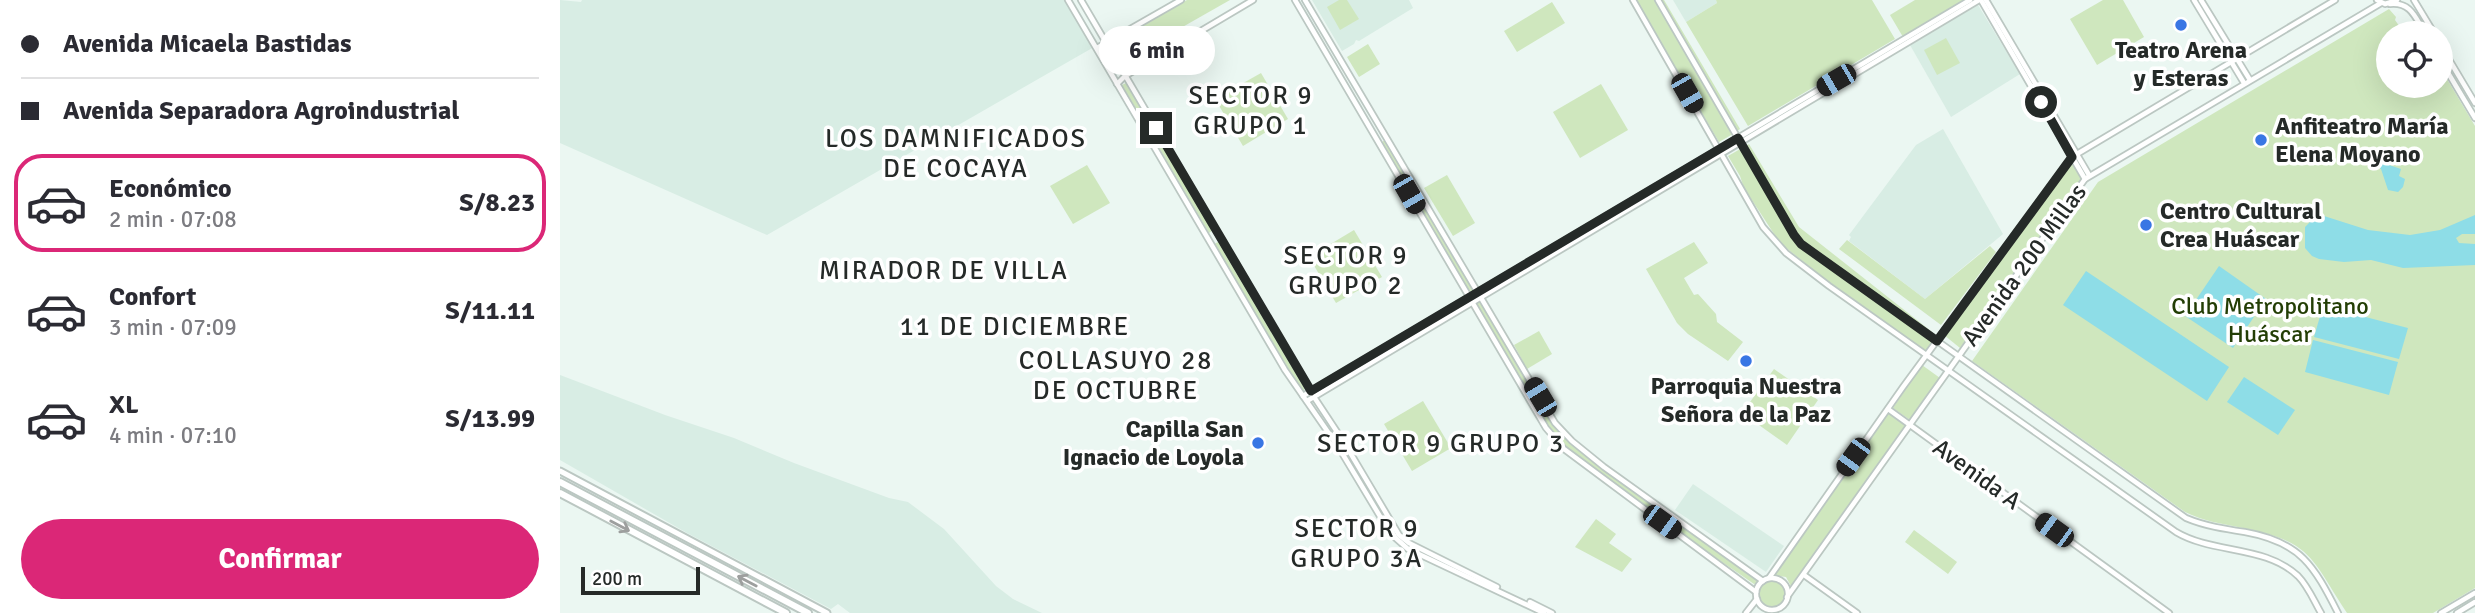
<!DOCTYPE html>
<html lang="es">
<meta charset="utf-8">
<style>
:root{--surface:#fff;--page:#f7f7f7;--text:#2b2b33;--muted:#7c7c81;--line:#e1e1e2;--accent:#db2777}
body{margin:0;font-family:Signika,sans-serif;background:var(--page);color:var(--text);height:100vh;display:flex;flex-direction:column;font-size:26px;white-space:nowrap}
*{box-sizing:border-box;margin:0}
p{font-size:23px;color:var(--muted)}
.icon{flex:none;width:38px;height:38px;fill:none;stroke:currentColor;stroke-width:2;stroke-linecap:round;stroke-linejoin:round}
.map{position:relative;flex:1;overflow:hidden}
.drawer{display:flex;flex-direction:column;background:var(--surface);width:560px}
.drawer>*{flex:none}
.banner{display:grid;align-content:center;height:154px;padding:0 21px;background:var(--surface)}
.buttons{position:absolute;left:1816px;top:21px;display:grid;gap:14px}
.buttons a{display:grid;place-items:center;width:77px;height:77px;border-radius:50%;background:var(--surface);box-shadow:0 7px 28px #0002;font-size:35px}
.scale{position:absolute;left:21px;bottom:18px;width:119px;box-sizing:border-box;padding-left:7px;border:4px solid #252a28;border-top:0;font-size:19px;line-height:24px;white-space:nowrap;color:#252a28;-webkit-text-stroke:5px #fff;paint-order:stroke}
.end{position:absolute;width:32px;height:32px;margin:-16px;border:9px solid #252a28;background:#fff;box-shadow:0 0 0 4px #fff}
.from{border-radius:50%}
.bubble{position:absolute;height:49px;border-radius:24px;background:var(--surface);box-shadow:0 7px 28px #0002;font-size:23px;font-weight:700;line-height:49px;text-align:center}
.car{position:absolute;width:21px;height:42px;margin:-21px -10px;border-radius:9px;box-shadow:0 0 5px 2px #0007;background:linear-gradient(#222 24%,#8ab4d8 0 40%,#222 0 76%,#8ab4d8 0 86%,#222 0)}
.banner b{display:flex;align-items:center;gap:24px;height:66px;font-size:26px}
.banner b+b{border-top:2px solid var(--line)}
.banner i{width:18px;height:18px;background:var(--text)}
ul{padding:0;list-style:none}
li{display:flex;align-items:center;gap:21px;height:98px;margin:0 14px 10px;padding:0 7px;border:4px solid transparent;border-radius:28px}
li div{flex:1}
li b{display:block;font-size:26px}
li em{font-style:normal;font-weight:700}
li.selected{border-color:var(--accent)}
li>.icon{width:63px;height:63px;stroke-width:1.5}
.action{display:flex;gap:14px;margin-top:auto;padding:14px 21px}
.action a{flex:1;height:80px;border-radius:42px;background:var(--accent);color:#fff;font-size:28px;font-weight:700;line-height:80px;text-align:center}
main{display:flex;flex:1;min-height:0}
.map>svg:first-child{display:block}
.built{fill:#d8ede4}
.green{fill:#cfe7be}
.water{fill:#8edde7}
.lines{fill:none;stroke-linecap:round;stroke-linejoin:round}
.secondary-casing{stroke:#bbc7c2;stroke-width:8}
.primary-casing{stroke:#bbc7c2;stroke-width:9}
.highway-casing{stroke:#bbc7c2;stroke-width:10}
.secondary{stroke:#fff;stroke-width:4.5}
.primary{stroke:#fff;stroke-width:5}
.highway{stroke:#fff;stroke-width:6}
.oneway{stroke:#9d9f9e}
.route{stroke:#252a28;stroke-width:9}
.poi-dot{fill:#3976e4;stroke:#fff;stroke-width:2.5}
.labels{text-anchor:middle;stroke-width:7;stroke-linejoin:round;paint-order:stroke}
.poi-label{font-size:24px;font-weight:bold;fill:#252a28;stroke:#fff}
.street-label{font-size:24px;fill:#252a28;stroke:#fff}
.park-label{font-size:24px;fill:#233e05;stroke:#fff}
.neighbourhood-label{font-size:26px;letter-spacing:2px;fill:#252a28;stroke:#fff}
</style>
<main>
<section class="drawer">
<div class="banner">
<b><i class="from"></i>Avenida Micaela Bastidas</b>
<b><i></i>Avenida Separadora Agroindustrial</b>
</div>
<ul>
<li class="selected"><svg class="icon" aria-label="car" viewBox="0 0 24 24"><path d="M5 17H2v-5l4-1 3-4h7l3 4 3 1v5h-3M9 17h6M6 11h13"/><circle cx="7" cy="17" r="2"/><circle cx="17" cy="17" r="2"/></svg><div><b>Económico</b><p>2 min · 07:08</p></div><em>S/8.23</em></li>
<li><svg class="icon" aria-label="car" viewBox="0 0 24 24"><path d="M5 17H2v-5l4-1 3-4h7l3 4 3 1v5h-3M9 17h6M6 11h13"/><circle cx="7" cy="17" r="2"/><circle cx="17" cy="17" r="2"/></svg><div><b>Confort</b><p>3 min · 07:09</p></div><em>S/11.11</em></li>
<li><svg class="icon" aria-label="car" viewBox="0 0 24 24"><path d="M5 17H2v-5l4-1 3-4h7l3 4 3 1v5h-3M9 17h6M6 11h13"/><circle cx="7" cy="17" r="2"/><circle cx="17" cy="17" r="2"/></svg><div><b>XL</b><p>4 min · 07:10</p></div><em>S/13.99</em></li>
</ul>
<div class="action"><a>Confirmar</a></div>
</section>
<div class="map">
<svg width="1915" height="613" viewBox="0 0 1915 613">
<rect width="100%" height="100%" fill="#ebf7f2"/>
<g class="built">
<path d="M0,0L21,2L22,0H506L534,47L207,235L0,143Z"/>
<path d="M752,0H849L853,8L799,41L796,40L794,44L782,51Z"/>
<path d="M1113,0H1156L1157,3L1126,22Z"/>
<path d="M1418,5L1460,74L1391,117L1350,45Z"/>
<path d="M1383,129L1443,234L1365,299L1289,241L1291,237L1289,235L1356,145Z"/>
<path d="M0,375L105,415L174,438L234,463L329,498L348,502L384,529L436,586L453,599L482,613H290L278,604L271,609L127,533L0,460Z"/>
<path d="M1133,484L1224,546L1206,572L1115,510Z"/>
</g>
<g class="green">
<path d="M627,0H670L561,62L550,44Z"/>
<path d="M779,0H787L799,19L780,30L767,7Z"/>
<path d="M1075,0H1094L1173,134L1159,142Z"/>
<path d="M1099,0H1104L1180,129L1177,131Z"/>
<path d="M1156,0H1312L1335,39L1188,126L1126,22L1157,3Z"/>
<path d="M1355,0H1406L1343,37L1330,15Z"/>
<path d="M1543,0H1563L1584,37L1537,65L1510,19Z"/>
<path d="M992,2L1005,23L957,52L944,31Z"/>
<path d="M1829,9L1836,17L1835,20L1844,33H1829V86H1881V69L1915,126V588L1873,613H1787C1751,559 1753,542 1683,528C1663,524 1643,521 1625,512L1412,361L1538,182Z"/>
<path d="M1386,38L1400,63L1377,75L1364,50Z"/>
<path d="M808,44L820,64L799,77L787,57Z"/>
<path d="M701,73L728,119L683,146L655,99Z"/>
<path d="M566,83L653,230L649,233L562,85Z"/>
<path d="M1041,84L1068,130L1020,158L993,112Z"/>
<path d="M823,141H827L913,291H909L822,144Z"/>
<path d="M1189,144L1239,227L1376,335L1374,337L1243,242L1230,225L1186,146Z"/>
<path d="M1182,148L1238,243L1274,272L1375,342L1367,352L1261,276L1220,243L1184,188L1180,176L1168,156Z"/>
<path d="M1512,160L1522,179L1400,348L1384,335Z"/>
<path d="M527,165L550,203L513,224L490,186Z"/>
<path d="M887,175L915,223L893,236L864,188Z"/>
<path d="M794,230L822,277L776,303L749,257Z"/>
<path d="M1287,240L1365,299L1430,246L1436,252L1381,325L1279,249Z"/>
<path d="M658,242L745,389L742,391L654,244Z"/>
<path d="M1134,242L1148,263L1124,278L1134,295L1138,294L1156,314L1157,322L1183,342L1168,361L1128,334L1117,323L1086,269Z"/>
<path d="M918,301L922,302L975,395H970L917,304Z"/>
<path d="M979,331L992,354L967,369L954,345Z"/>
<path d="M1362,365L1380,378L1350,420L1333,408Z"/>
<path d="M1214,369L1258,400L1227,445L1182,413Z"/>
<path d="M863,401L891,448L852,471L824,424Z"/>
<path d="M978,402H981L995,426L1010,444L1099,511V515L1097,516L1007,449L993,433L976,405Z"/>
<path d="M1329,412L1347,425L1232,588L1226,577L1213,575Z"/>
<path d="M1108,517L1197,579L1198,583L1194,584L1104,522L1105,518Z"/>
<path d="M1036,519L1056,534L1049,543L1072,559L1062,572L1015,547Z"/>
<path d="M1354,530L1397,562L1388,574L1345,542Z"/>
<circle cx="1212" cy="594" r="13"/>
</g>
<g class="water">
<path d="M1813,149L1821,151L1829,165L1841,169L1839,176L1845,179L1843,187L1838,192L1828,190L1821,169L1807,159V153Z"/>
<path d="M1915,215V234H1902L1896,238L1899,243L1915,244V265L1843,268L1811,260L1784,262L1759,259L1752,256L1745,248V227L1754,218L1764,216L1808,230L1850,235L1880,230Z"/>
<path d="M1659,266L1706,299L1673,348L1625,316Z"/>
<path d="M1526,271L1669,367L1647,401L1503,305Z"/>
<path d="M1763,306L1848,328L1839,359L1754,337Z"/>
<path d="M1753,340L1838,362L1829,395L1745,372Z"/>
<path d="M1684,377L1735,410L1718,435L1667,402Z"/>
</g>
<g class="lines">
<g class="secondary-casing">
<g id="secondary">
<path d="M508,0L725,370L779,448L830,533L848,549L984,613"/>
<path d="M521,0L754,397L785,444L839,535L849,543L937,587"/>
<path d="M735,0L986,428L1004,449L1196,592"/>
<path d="M745,0L995,423L1012,441L1044,467L1203,581"/>
<path d="M1073,0L1203,227L1226,253L1269,286L1616,532C1653,554 1705,545 1738,576C1748,586 1754,601 1761,613"/>
<path d="M1098,0L1234,235L1241,244L1626,518C1645,526 1665,529 1685,532C1741,542 1754,566 1778,613"/>
<path d="M1421,0L1525,179"/>
<path d="M1426,0L1529,175"/>
<path d="M1634,0L1684,83"/>
<path d="M1641,0L1690,80"/>
<path d="M1817,0L1825,4L1837,0"/>
<path d="M1854,0L1874,33"/>
<path d="M1830,4C1851,2 1855,17 1865,33"/>
<path d="M1881,46L1915,103"/>
<path d="M537,48L621,0"/>
<path d="M1881,61L1915,118"/>
<path d="M557,84L565,76L693,0"/>
<path d="M743,396L1410,0"/>
<path d="M747,401L1419,0"/>
<path d="M1328,409L1609,613"/>
<path d="M1244,575L1297,613"/>
<path d="M1209,578L1343,387L1512,157L1775,0"/>
<circle cx="1212" cy="594" r="16"/>
<path d="M1227,597L1525,179L1821,3"/>
<path d="M970,602L992,613"/>
<path d="M1186,613L1197,599"/>
<path d="M1881,613L1915,593"/>
<path d="M1897,613L1915,602"/>
</g>
</g>
<g class="primary-casing">
<path id="primary" d="M0,471L267,613"/>
</g>
<g class="highway-casing">
<g id="highway">
<path d="M0,482L248,613"/>
<path d="M0,493L226,613"/>
</g>
</g>
<use href="#secondary" class="secondary"/>
<use href="#primary" class="primary"/>
<use href="#highway" class="highway"/>
</g>
<defs><path id="oneway-shaft" d="M-6 0H5M1.5-3L5.5 0L1.5 3" fill="none" stroke-width="1.6" stroke-linecap="round" stroke-linejoin="round" transform="scale(1.75)"/></defs>
<g class="oneway">
<use href="#oneway-shaft" transform="translate(60 526) rotate(28)"/>
<use href="#oneway-shaft" transform="translate(187 581) rotate(-152)"/>
</g>
<g class="lines">
<path class="route" d="M596,128L751,391L1178,138L1234,235L1241,244L1377,341L1512,157L1481,102"/>
</g>
<g class="poi-dot">
<circle cx="1621" cy="25" r="7"/>
<circle cx="1701" cy="140" r="7"/>
<circle cx="1586" cy="225" r="7"/>
<circle cx="1186" cy="361" r="7"/>
<circle cx="698" cy="443" r="7"/>
</g>
<g class="labels">
<g class="poi-label">
<text x="1621" y="58">Teatro Arena<tspan x="1621" dy="28">y Esteras</tspan></text>
<text x="1715" y="134" text-anchor="start">Anfiteatro María<tspan x="1715" dy="28">Elena Moyano</tspan></text>
<text x="1600" y="219" text-anchor="start">Centro Cultural<tspan x="1600" dy="28">Crea Huáscar</tspan></text>
<text x="1186" y="394">Parroquia Nuestra<tspan x="1186" dy="28">Señora de la Paz</tspan></text>
<text x="684" y="437" text-anchor="end">Capilla San<tspan x="684" dy="28">Ignacio de Loyola</tspan></text>
</g>
<g class="street-label">
<text transform="translate(1464 265) rotate(-54)" y="8">Avenida 200 Millas</text>
<text transform="translate(1417 474) rotate(36)" y="8">Avenida A</text>
</g>
<g class="park-label">
<text x="1710" y="314">Club Metropolitano<tspan x="1710" dy="28">Huáscar</tspan></text>
</g>
<g class="neighbourhood-label">
<text x="691" y="104">SECTOR 9<tspan x="691" dy="30">GRUPO 1</tspan></text>
<text x="396" y="147">LOS DAMNIFICADOS<tspan x="396" dy="30">DE COCAYA</tspan></text>
<text x="786" y="264">SECTOR 9<tspan x="786" dy="30">GRUPO 2</tspan></text>
<text x="384" y="279">MIRADOR DE VILLA</text>
<text x="455" y="335">11 DE DICIEMBRE</text>
<text x="556" y="369">COLLASUYO 28<tspan x="556" dy="30">DE OCTUBRE</tspan></text>
<text x="881" y="452">SECTOR 9 GRUPO 3</text>
<text x="797" y="537">SECTOR 9<tspan x="797" dy="30">GRUPO 3A</tspan></text>
</g>
</g>
</svg>
<div class="buttons">
<a><svg class="icon" aria-label="locate" viewBox="0 0 24 24"><circle cx="12" cy="12" r="6"/><path d="M12 2v4M12 18v4M2 12h4M18 12h4"/></svg></a>
</div>
<div class="scale">200 m</div>
<i class="end from" style="left:1481px;top:102px"></i>
<i class="end" style="left:596px;top:128px"></i>
<div class="bubble" style="left:539px;top:26px;width:116px">6 min</div>
<i class="car" style="left:1276px;top:80px;rotate:240deg"></i>
<i class="car" style="left:1127px;top:93px;rotate:150deg"></i>
<i class="car" style="left:849px;top:194px;rotate:150deg"></i>
<i class="car" style="left:980px;top:397px;rotate:329deg"></i>
<i class="car" style="left:1293px;top:457px;rotate:216deg"></i>
<i class="car" style="left:1102px;top:522px;rotate:126deg"></i>
<i class="car" style="left:1494px;top:530px;rotate:306deg"></i>
</div>
</main>
